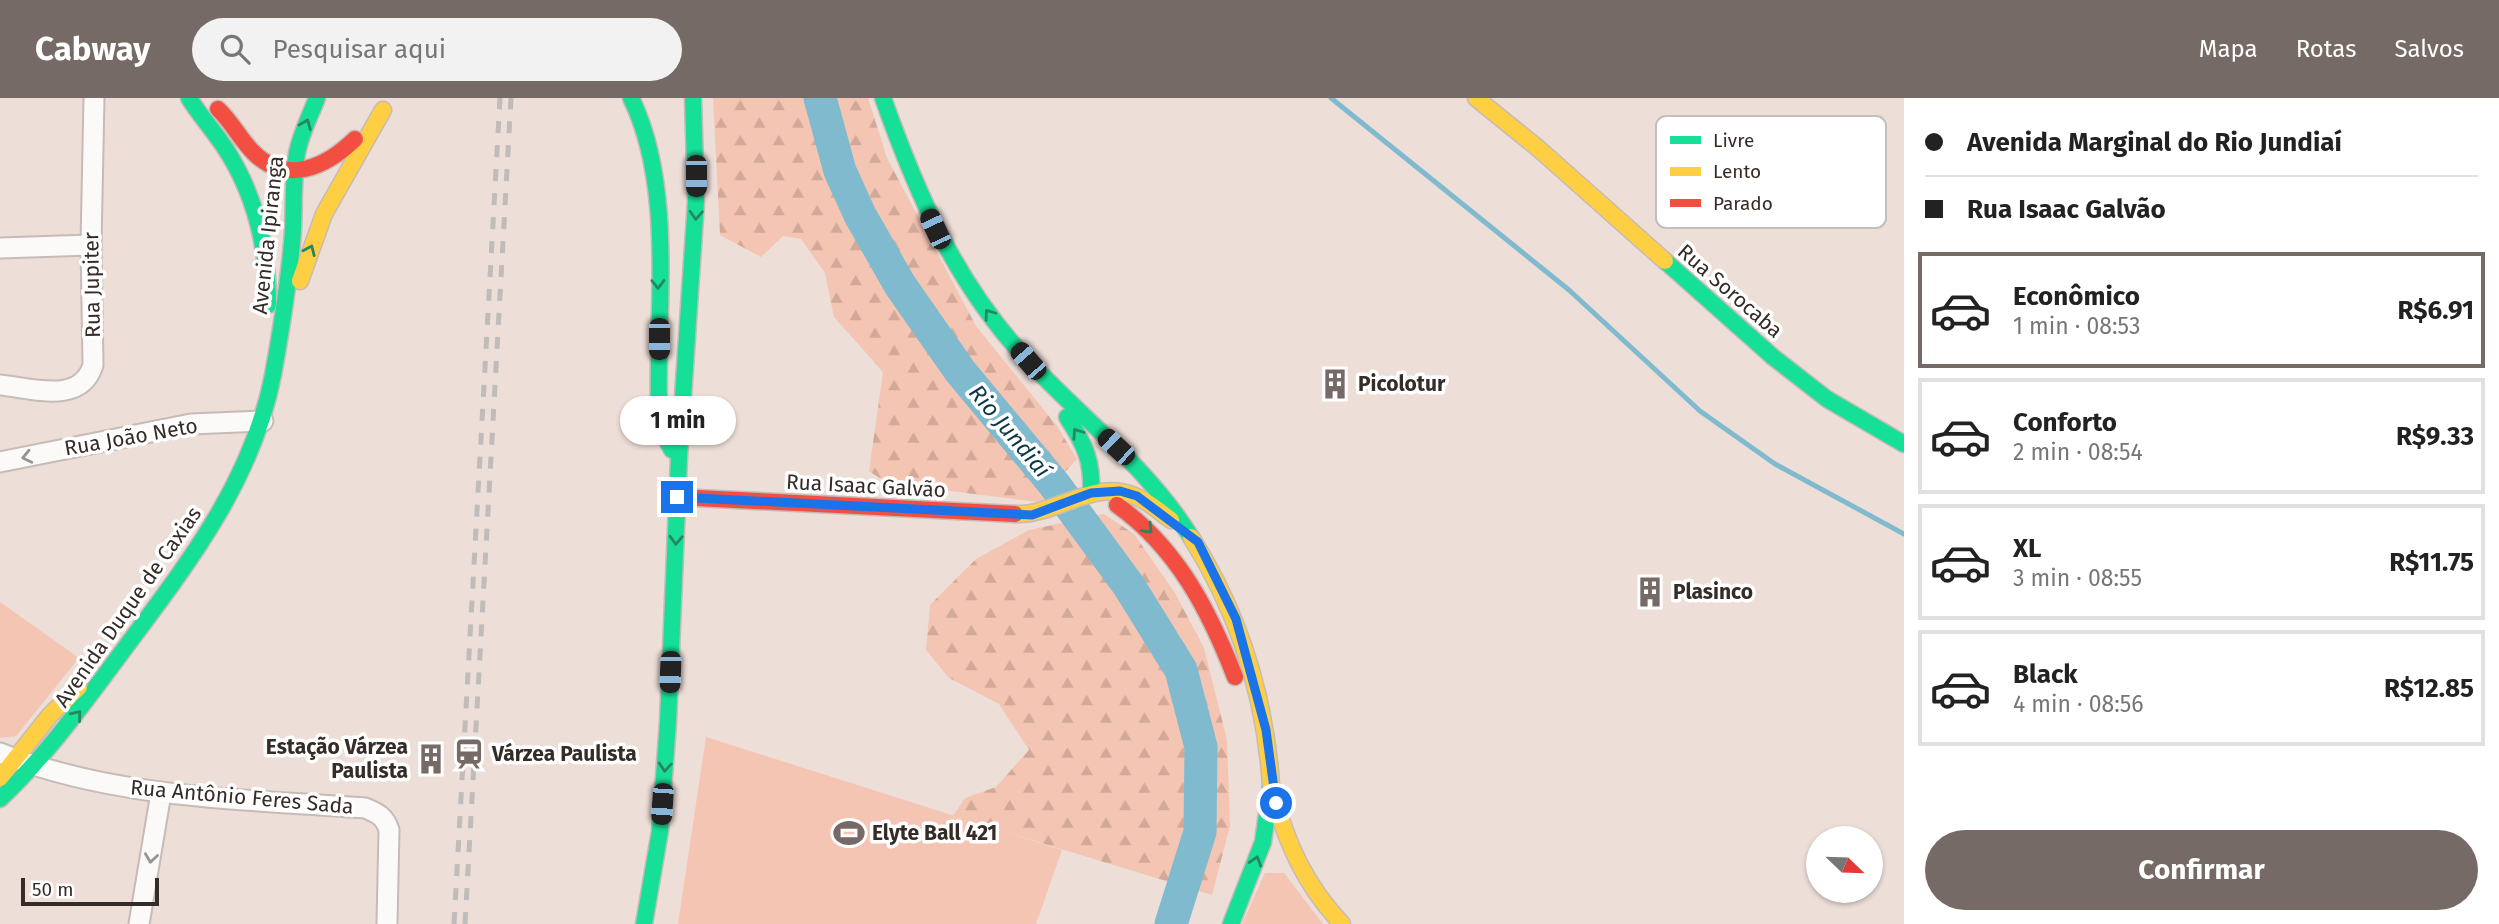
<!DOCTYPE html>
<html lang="pt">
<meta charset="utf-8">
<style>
:root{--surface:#fff;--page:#f2f2f2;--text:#222;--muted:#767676;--line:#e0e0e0;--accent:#756a65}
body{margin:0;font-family:"Fira Sans",sans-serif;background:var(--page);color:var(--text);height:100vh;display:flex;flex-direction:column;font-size:26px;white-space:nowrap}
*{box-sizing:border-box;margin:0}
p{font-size:23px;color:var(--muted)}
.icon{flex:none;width:38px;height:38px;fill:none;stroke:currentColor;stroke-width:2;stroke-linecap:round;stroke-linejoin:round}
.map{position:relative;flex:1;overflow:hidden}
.sheet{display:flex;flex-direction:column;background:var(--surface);width:595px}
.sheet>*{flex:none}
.banner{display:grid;align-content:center;height:154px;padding:0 21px;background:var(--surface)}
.needle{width:46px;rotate:113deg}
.buttons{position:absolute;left:1806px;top:728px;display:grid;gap:14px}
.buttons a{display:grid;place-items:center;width:77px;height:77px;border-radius:50%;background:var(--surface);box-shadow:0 2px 5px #0004;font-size:35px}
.scale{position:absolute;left:21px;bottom:18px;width:138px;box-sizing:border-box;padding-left:7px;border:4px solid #352b27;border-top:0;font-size:19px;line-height:24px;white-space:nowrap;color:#352b27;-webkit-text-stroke:5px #fff;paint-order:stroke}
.end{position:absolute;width:32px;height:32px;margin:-16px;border:9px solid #1a73e8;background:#fff;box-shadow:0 0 0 4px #fff}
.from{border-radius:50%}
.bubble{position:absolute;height:49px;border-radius:24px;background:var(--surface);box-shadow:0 2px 5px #0004;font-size:23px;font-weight:700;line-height:49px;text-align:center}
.car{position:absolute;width:21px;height:42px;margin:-21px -10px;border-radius:9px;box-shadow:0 0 5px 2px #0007;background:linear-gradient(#222 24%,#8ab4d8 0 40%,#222 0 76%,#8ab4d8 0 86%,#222 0)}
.banner b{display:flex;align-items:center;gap:24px;height:66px;font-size:26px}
.banner b+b{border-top:2px solid var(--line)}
.banner i{width:18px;height:18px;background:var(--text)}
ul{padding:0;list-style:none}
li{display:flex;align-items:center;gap:21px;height:116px;margin:0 14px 10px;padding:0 7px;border:4px solid var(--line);border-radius:0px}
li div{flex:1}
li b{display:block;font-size:26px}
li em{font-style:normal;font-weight:700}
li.selected{border-color:var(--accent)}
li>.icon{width:63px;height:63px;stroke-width:1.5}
.action{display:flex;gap:14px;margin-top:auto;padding:14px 21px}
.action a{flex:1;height:80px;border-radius:42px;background:var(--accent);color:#fff;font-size:28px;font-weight:700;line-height:80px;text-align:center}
header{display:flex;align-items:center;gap:42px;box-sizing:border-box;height:98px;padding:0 35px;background:var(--accent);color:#fff}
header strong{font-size:33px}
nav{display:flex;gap:38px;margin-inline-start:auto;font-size:24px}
.search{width:490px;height:63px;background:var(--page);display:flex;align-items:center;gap:18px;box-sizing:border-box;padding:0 24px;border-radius:38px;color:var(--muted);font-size:26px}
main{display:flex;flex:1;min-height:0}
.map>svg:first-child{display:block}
.forest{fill:url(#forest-firs)}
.park{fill:#f4c5b2}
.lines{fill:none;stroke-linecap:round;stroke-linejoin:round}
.stream{stroke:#80bacf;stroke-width:5}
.river{stroke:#80bacf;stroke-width:33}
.street-casing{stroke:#c6bbb6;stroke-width:23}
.fast-casing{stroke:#c6bbb6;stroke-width:19}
.slow-casing{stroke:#c6bbb6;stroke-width:19}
.jam-casing{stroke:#c6bbb6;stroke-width:19}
.street{stroke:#fcfaf9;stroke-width:19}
.fast{stroke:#16e098;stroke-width:16}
.slow{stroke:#ffcf43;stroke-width:16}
.jam{stroke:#f24e42;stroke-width:16}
.rail{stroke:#bfbcba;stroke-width:5;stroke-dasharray:12 12;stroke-linecap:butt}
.oneway{stroke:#268660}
.oneway2{stroke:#989290}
.route{stroke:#1a73e8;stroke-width:9}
.labels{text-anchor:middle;stroke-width:7;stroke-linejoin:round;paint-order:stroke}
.street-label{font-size:21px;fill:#352b27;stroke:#fff}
.poi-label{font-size:21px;font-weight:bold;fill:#352b27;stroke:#fff;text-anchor:start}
.water-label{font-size:23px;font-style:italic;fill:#0e3745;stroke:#fff}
.key{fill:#fff;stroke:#c2bfbe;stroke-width:2}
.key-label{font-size:19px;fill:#352b27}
</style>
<header>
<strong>Cabway</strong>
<div class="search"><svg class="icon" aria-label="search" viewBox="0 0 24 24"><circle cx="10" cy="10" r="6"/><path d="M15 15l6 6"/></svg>Pesquisar aqui</div>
<nav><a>Mapa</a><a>Rotas</a><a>Salvos</a></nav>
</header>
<main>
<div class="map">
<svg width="1904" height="826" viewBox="0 0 1904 826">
<defs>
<pattern id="forest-firs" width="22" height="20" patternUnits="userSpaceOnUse" patternTransform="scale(1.75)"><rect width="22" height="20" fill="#f4c5b2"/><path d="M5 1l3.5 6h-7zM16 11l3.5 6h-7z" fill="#d2a999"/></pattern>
</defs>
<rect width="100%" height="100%" fill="#edded8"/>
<g class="forest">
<path d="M713,0H868L887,60L976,228L1057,328L1077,361L1065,374L1046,405L887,385L869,373L883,274L834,219L825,175L801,141L783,138L761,159L720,137Z"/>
<path d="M1104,416L1134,436L1175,495L1204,550L1227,642L1230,728L1212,797L953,718L965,700L996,689L1029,652L999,606L949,580L926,552L930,507L976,461L1029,432Z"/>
</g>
<g class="park">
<path d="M0,504L79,560L16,638L0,640Z"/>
<path d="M706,639L1062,752L1036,826H678Z"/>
<path d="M1265,775H1284L1323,826H1242Z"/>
</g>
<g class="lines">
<path class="stream" d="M1331,0L1569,192L1700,313L1775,366L1904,436"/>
<path class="river" d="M820,0L840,73L860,117L900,187L960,273L1054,386L1129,488L1181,572L1201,649L1200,734L1171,826"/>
<g class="street-casing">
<g id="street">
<path d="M0,150L91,147"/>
<path d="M0,287C32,290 81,307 93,267L91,147L94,0"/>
<path d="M0,364L191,326L263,323"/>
<path d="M0,655C116,701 243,701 365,710C378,715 385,719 389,732L387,826"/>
<path d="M139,826L161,695"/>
</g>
</g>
<g class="fast-casing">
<g id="fast">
<path d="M189,0C200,18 215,34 227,53C256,99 268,152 268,207"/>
<path d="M631,0C675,90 656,212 659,310L662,334L672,352"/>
<path d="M883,0C916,93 954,182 1022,256C1079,319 1146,366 1191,439"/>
<path d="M1665,163L1773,259L1827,301L1904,346"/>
<path d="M1067,319C1084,345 1093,363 1091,395"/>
<path d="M0,701C47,657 84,605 122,554C186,468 252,385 273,277C281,233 288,189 292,145C295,115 292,85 297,55C301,35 310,18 317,0"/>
<path d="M644,826L660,733L668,624L679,359L696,103L693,0"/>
<path d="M1231,826L1263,744L1271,687"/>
</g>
</g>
<g class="slow-casing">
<g id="slow">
<path d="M1476,0L1539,51L1665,163"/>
<path d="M300,183L324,116L383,12"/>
<path d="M1015,416C1056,418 1094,380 1135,398C1148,403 1160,414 1171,422"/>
<path d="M1191,439C1239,515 1265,598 1271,687"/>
<path d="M0,680L50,617L79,589"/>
<path d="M1273,694C1286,745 1306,788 1342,826"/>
</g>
</g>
<g class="jam-casing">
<g id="jam">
<path d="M218,11C232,24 240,41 253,54C286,88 326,69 355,41"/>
<path d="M677,399L1015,416"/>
<path d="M1117,407C1177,450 1209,512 1235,579"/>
</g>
</g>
<use href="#street" class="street"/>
<use href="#fast" class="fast"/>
<use href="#slow" class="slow"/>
<use href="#jam" class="jam"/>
<g class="rail">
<path d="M454,826L500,0"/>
<path d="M465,826L511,0"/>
</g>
</g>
<defs><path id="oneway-chevron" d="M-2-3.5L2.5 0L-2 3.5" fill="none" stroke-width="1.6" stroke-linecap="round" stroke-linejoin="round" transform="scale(1.75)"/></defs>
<g class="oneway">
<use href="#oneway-chevron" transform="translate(306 26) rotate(-68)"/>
<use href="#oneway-chevron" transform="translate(696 117) rotate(93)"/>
<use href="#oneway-chevron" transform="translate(310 152) rotate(-66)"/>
<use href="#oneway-chevron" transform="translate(658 186) rotate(89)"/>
<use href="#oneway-chevron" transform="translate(989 216) rotate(-126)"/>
<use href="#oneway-chevron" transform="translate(1077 335) rotate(-124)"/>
<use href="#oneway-chevron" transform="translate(1148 431) rotate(46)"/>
<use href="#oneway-chevron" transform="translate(676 442) rotate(92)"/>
<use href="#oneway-chevron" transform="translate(77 617) rotate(-51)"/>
<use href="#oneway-chevron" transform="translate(665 669) rotate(94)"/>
<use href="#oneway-chevron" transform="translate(1256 763) rotate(-73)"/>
</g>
<g class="oneway2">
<use href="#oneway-chevron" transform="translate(27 359) rotate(167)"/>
<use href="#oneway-chevron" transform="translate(151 760) rotate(98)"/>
</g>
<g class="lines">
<path class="route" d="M677,399L1032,417L1091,395L1120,393L1137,398L1198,444L1236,521L1266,632L1276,705"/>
</g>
<defs>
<g id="building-bare" transform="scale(2.415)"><path d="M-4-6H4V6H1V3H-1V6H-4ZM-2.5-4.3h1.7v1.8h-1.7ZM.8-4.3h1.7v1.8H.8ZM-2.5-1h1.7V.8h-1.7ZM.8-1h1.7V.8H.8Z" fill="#756a65" stroke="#fff" stroke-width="2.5" paint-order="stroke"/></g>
<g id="station-bare" transform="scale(2.415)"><path d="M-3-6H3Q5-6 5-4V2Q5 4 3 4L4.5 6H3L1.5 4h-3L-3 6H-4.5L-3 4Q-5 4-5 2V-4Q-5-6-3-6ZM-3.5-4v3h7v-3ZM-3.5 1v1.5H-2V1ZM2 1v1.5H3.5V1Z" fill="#756a65" stroke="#fff" stroke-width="2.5" paint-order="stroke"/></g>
<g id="stadium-bare" transform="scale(2.415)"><path d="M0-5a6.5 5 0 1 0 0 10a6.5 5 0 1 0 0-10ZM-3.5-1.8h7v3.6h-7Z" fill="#756a65" stroke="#fff" stroke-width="2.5" paint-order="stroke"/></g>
</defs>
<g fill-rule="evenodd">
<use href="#building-bare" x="1335" y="286"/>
<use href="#building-bare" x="1650" y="494"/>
<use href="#station-bare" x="469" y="656"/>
<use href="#building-bare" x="431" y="661"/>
<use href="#stadium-bare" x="849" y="735"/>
</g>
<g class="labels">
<g class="street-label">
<text transform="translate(268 137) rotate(-84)" y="7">Avenida Ipiranga</text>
<text transform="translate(92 187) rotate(-91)" y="7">Rua Jupiter</text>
<text transform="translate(1730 193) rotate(41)" y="7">Rua Sorocaba</text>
<text transform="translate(131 339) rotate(-10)" y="7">Rua João Neto</text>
<text transform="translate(866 388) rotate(3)" y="7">Rua Isaac Galvão</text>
<text transform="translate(128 509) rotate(-55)" y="7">Avenida Duque de Caxias</text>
<text transform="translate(242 699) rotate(5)" y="7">Rua Antônio Feres Sada</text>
</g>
<g class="poi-label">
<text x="1358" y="293">Picolotur</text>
<text x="1673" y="501">Plasinco</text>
<text x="408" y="656" text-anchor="end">Estação Várzea<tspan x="408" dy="24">Paulista</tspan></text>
<text x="492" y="663">Várzea Paulista</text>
<text x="872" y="742">Elyte Ball 421</text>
</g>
<g class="water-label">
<text transform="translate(1010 333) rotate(50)" y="8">Rio Jundiaí</text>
</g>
</g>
<rect x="1656" y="18" width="230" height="112" rx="10" class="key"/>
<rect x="1670" y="38" width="31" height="8" fill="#16e098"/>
<rect x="1670" y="69" width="31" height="9" fill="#ffcf43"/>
<rect x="1670" y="101" width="31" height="8" fill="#f24e42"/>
<g class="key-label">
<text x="1713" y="49">Livre</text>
<text x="1713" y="80">Lento</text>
<text x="1713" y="112">Parado</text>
</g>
</svg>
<div class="buttons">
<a><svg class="needle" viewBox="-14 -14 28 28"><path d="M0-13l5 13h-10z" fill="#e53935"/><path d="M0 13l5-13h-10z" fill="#767676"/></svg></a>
</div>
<div class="scale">50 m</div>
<i class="end from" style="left:1276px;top:705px"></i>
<i class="end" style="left:677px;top:399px"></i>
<div class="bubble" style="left:620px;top:298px;width:116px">1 min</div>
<i class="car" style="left:696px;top:78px;rotate:180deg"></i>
<i class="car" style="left:935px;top:131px;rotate:335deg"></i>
<i class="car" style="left:659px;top:241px;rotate:180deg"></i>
<i class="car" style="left:1028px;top:263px;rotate:319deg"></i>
<i class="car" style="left:1116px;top:349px;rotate:313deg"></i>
<i class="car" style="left:670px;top:574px;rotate:182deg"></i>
<i class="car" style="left:662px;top:706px;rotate:184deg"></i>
</div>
<section class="sheet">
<div class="banner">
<b><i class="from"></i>Avenida Marginal do Rio Jundiaí</b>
<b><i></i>Rua Isaac Galvão</b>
</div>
<ul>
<li class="selected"><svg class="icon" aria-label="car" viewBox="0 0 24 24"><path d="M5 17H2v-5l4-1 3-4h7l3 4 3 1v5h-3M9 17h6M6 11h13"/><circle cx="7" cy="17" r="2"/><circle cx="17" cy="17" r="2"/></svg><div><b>Econômico</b><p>1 min · 08:53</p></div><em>R$6.91</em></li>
<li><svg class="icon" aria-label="car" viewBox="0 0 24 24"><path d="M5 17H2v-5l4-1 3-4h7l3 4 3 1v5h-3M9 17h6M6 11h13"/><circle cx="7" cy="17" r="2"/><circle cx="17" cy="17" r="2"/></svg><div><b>Conforto</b><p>2 min · 08:54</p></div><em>R$9.33</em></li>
<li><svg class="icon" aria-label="car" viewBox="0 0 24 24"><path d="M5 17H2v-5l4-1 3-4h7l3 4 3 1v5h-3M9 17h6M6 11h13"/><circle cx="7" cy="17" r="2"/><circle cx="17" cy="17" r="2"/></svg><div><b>XL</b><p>3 min · 08:55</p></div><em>R$11.75</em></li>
<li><svg class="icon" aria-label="car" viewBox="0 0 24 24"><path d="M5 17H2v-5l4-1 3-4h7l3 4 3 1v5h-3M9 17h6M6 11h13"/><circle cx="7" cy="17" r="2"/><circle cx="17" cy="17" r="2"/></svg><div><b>Black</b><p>4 min · 08:56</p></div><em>R$12.85</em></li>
</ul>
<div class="action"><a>Confirmar</a></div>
</section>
</main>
